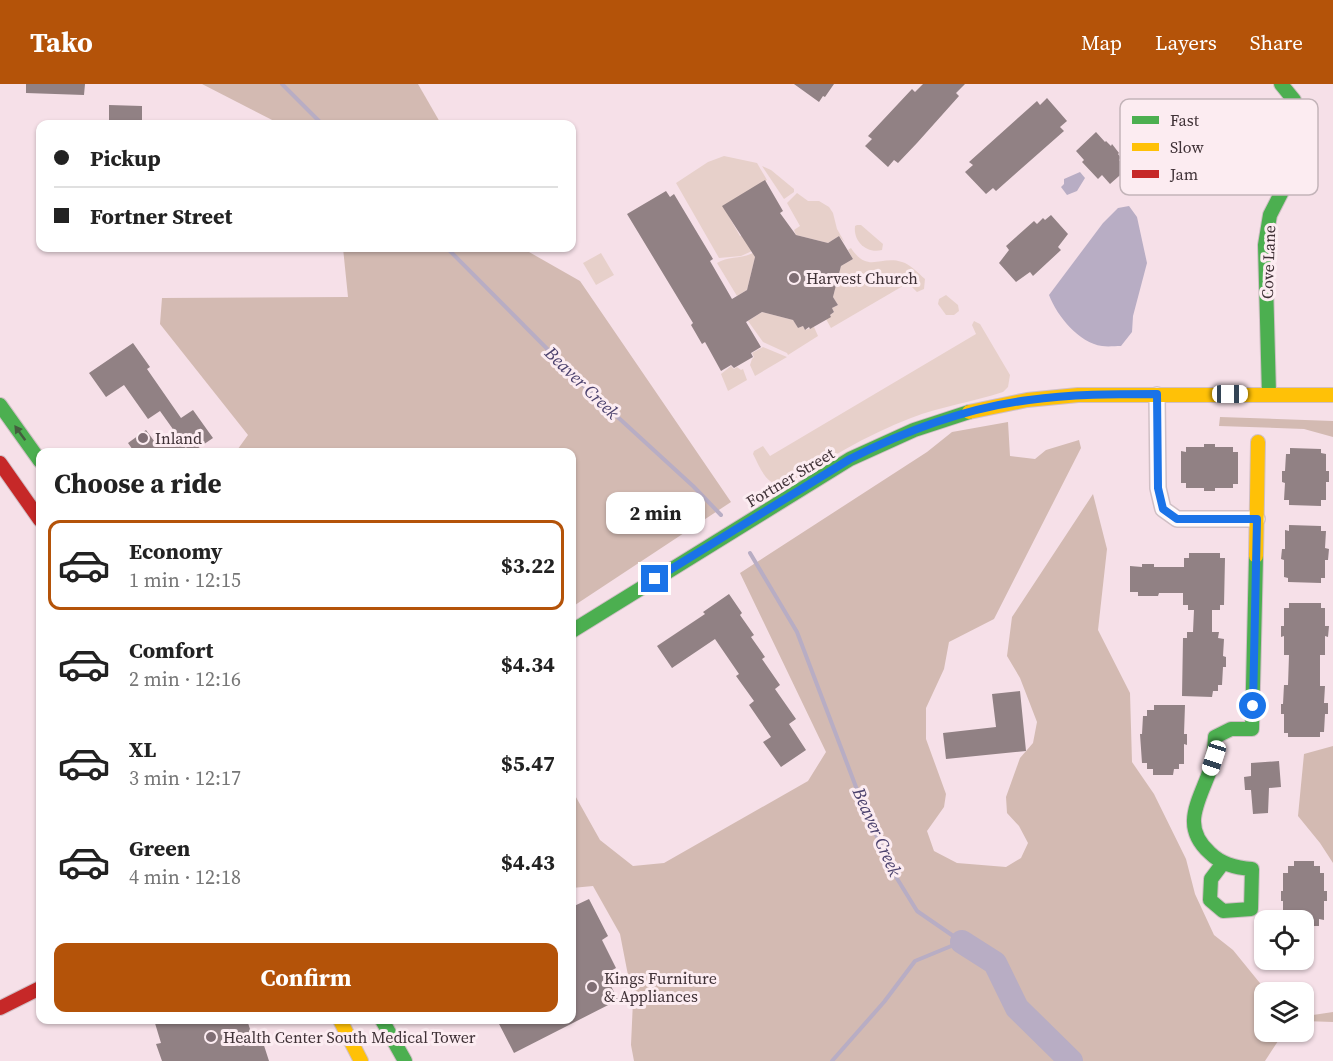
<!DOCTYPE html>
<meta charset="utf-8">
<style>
:root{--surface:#fff;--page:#f6f6f6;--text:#222;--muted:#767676;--line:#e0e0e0;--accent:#b45309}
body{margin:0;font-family:"Source Serif 4",serif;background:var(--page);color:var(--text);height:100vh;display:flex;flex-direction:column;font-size:22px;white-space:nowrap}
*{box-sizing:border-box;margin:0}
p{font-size:20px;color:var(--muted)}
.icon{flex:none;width:33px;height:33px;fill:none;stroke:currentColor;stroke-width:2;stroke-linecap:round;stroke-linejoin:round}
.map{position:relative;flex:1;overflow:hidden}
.side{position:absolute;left:36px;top:364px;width:540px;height:576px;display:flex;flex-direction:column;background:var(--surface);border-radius:12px;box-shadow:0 2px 4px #0004}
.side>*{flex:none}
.guide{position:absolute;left:36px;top:36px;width:540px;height:132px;border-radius:12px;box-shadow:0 2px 4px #0004;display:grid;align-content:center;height:132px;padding:0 18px;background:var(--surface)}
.controls{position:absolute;left:1254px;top:826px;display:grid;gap:12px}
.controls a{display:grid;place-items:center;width:60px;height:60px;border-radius:12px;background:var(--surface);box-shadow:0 2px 4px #0004;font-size:30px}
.end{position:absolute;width:27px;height:27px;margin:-14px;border:8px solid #1a73e8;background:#fff;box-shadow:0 0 0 3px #fff}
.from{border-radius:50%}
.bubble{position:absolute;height:42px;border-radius:12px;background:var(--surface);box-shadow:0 2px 4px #0004;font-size:20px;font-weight:700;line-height:42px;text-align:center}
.car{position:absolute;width:18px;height:36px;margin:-18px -9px;border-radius:8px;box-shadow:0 0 4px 2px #0007;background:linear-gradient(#fff 24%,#345 0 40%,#fff 0 76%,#345 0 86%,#fff 0)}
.guide b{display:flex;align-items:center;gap:21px;height:57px;font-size:22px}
.guide b+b{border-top:2px solid var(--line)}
.guide i{width:15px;height:15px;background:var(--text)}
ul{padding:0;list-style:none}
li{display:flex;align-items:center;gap:18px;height:90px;margin:0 12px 9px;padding:0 6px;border:3px solid transparent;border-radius:12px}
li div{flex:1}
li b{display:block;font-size:22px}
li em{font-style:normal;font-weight:700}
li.on{border-color:var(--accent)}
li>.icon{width:54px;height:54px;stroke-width:1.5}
h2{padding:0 18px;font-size:27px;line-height:72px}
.action{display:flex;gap:12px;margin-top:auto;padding:12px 18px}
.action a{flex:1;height:69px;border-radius:12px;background:var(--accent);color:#fff;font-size:24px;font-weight:700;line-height:69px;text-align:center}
header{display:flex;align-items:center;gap:36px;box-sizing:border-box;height:84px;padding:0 30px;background:var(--accent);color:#fff}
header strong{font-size:28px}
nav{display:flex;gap:33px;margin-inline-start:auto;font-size:21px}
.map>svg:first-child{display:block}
.green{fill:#e7d0ca}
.forest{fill:#d3bab2}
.water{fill:#b8adc4}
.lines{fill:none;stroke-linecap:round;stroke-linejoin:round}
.stream{stroke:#b8adc4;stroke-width:4}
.river{stroke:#b8adc4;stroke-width:24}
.building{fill:#918184}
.street-casing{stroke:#d0bfc5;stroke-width:18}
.fast-casing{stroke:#d0bfc5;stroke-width:16}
.slow-casing{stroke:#d0bfc5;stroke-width:16}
.jam-casing{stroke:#d0bfc5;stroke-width:16}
.street{stroke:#fefafc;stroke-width:15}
.fast{stroke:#4caf50;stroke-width:14}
.slow{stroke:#ffc107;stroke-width:14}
.jam{stroke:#c62828;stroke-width:14}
.oneway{fill:#445d3f}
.route{stroke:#1a73e8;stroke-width:8}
.poi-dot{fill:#7f6e74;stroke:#fcecf1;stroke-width:2}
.labels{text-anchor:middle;stroke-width:6;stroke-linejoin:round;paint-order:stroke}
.street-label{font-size:16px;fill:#3f3136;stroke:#fcecf1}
.poi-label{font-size:16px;fill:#3f3136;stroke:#fcecf1;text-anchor:start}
.water-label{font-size:18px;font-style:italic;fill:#4c426e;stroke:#fcecf1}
.key{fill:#fcecf1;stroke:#c3b4b9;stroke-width:1.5}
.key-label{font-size:16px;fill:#3f3136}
</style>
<header>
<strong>Tako</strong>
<nav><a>Map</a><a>Layers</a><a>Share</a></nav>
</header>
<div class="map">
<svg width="1333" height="977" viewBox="0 0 1333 977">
<rect width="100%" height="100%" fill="#f6e0e8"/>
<g class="green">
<path d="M724,72L757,79L767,96L723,122L740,152L759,141L752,167L741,172L719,174L676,99L708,78Z"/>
<path d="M762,82L771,86L794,105V108L784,115Z"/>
<path d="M797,109L808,117H819L829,123L833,129L837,145L845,159L839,152L828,159L796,151L794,146L800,142L787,119Z"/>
<path d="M857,141H861L883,160L882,166C867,170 853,158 855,142Z"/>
<path d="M851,164C868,190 880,171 902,178C910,180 918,189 925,195L924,205L917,208L908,199L831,244L826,235L834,228L832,224L838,221L833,213L841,182L853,175L848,166Z"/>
<path d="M601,169L614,191L596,201L583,179Z"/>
<path d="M753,169L755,173L747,206L737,212L717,179C728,172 741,175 753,169Z"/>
<path d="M946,211L958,221L959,227L954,231H946L938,220L939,215Z"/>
<path d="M762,228L793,236L798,244L803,242L805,246L814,243L818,252L788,271L787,269L763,258L748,237Z"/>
<path d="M974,237L980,240L1010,291L1008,303L1003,308C973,318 942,322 911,334C866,351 826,376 786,401C766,403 761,385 753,370L754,367L763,362L770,372L976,250L972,241Z"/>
<path d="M763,263L787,273L755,292L750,281L752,275L754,273L752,269Z"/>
<path d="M731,282L734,285L737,283L741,286L743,285L747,296L728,307L721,290Z"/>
</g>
<g class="forest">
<path d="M202,0H418L441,40H280Z"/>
<path d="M343,164H522L580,197L731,418L572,523V369H235L248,351L160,240L162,214L348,213Z"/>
<path d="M1220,333L1333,337V353L1304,345L1219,342Z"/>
<path d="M1008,338L1010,372L1035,375L1046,366L1079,356L1081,364L994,535L949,558L944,585L926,624V655L946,710L944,723L927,747L934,767L957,779L1006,783L1021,774L1028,759L1019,742L1007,729L1006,713L1020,674L1033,659L1037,638L1020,594L1007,572L1012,533L1093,410L1107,465L1098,546L1130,609L1132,678L1154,710L1186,775L1195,810L1214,851L1233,866L1268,909H1264V948H1284L1265,977H634L631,961L633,917L620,850L593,802L572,804V706L600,756L633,782L664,779L808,697L826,668L740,489L927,368L952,348Z"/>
<path d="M1333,662V779L1320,759L1298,732L1304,670Z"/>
<path d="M1304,927L1313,931L1333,928V938L1304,937Z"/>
</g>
<g class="water">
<path d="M1080,88L1085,94L1077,107L1067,111L1061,103L1064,100V95Z"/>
<path d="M1129,122L1137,133L1147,179L1133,232L1132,248L1121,262C1115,262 1108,263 1102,262C1079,259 1057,232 1049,211L1103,139L1118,124Z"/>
</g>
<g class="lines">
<g class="stream">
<path d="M282,0L322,40"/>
<path d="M447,164L586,304L693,402L721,431"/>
<path d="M750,469L797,548L864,724L893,788L917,827L962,858"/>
<path d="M832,977L884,918L915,877L961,858"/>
</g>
<path class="river" d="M962,858L995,879L1017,924L1071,977"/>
</g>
<g class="building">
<path d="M26,0H85L84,11L26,9Z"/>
<path d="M794,0H834L825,13L823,12L819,18Z"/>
<path d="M923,0H965L956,9L959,12L917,59L898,79L894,76L888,83L865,62L872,55L868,52L912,5L915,8Z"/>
<path d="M1047,14L1067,37L1060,43L1064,47L996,107L993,104L986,110L965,88L973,81L969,78L1037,17L1040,21Z"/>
<path d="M109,21L142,22V40H109Z"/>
<path d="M1096,48L1105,58L1106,57L1111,62L1112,60L1119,69L1118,70L1121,74L1119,76L1127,85L1110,100L1102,91L1098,95L1082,78L1084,76L1076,67Z"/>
<path d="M765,96L783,127L780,129L796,151L828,159L839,152L853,175L841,182L833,213L838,221L832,224L834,228L830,231L831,233L810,245L809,243L805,246L803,242L798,244L793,236L762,228L746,238L761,263L751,269L753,273L734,284L731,281L721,287L705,258L702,260L691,241L693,239L627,130L666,107L670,113L674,110L713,175L710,177L732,215L747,206L755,173L722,122Z"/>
<path d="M1051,131L1068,150L1058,163L1061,166L1033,192L1030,188L1016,198L999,179L1009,166L1006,162L1034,137L1037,140L1043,134L1045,136Z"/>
<path d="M133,259L150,283L147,285L181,334L193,326L213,354L191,369L186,363L177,369H135L128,359L146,346L157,361L175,348L160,327L148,335L124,301L106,313L89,289Z"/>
<path d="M1204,360H1215V363H1233V368H1238V400H1233V404H1215V407H1204V404H1186V399H1181V367L1186,368V363H1204Z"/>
<path d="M1290,364L1321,365V369L1326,370V387H1329V398H1326V416H1321V422L1289,421V416H1284L1285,399L1282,398V387H1285L1286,370H1290Z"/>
<path d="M1289,441L1321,442V447H1326L1325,464L1329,465L1328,476H1325V494H1321V499L1288,498V494L1284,493V476L1281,475L1282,465H1285V446L1289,447Z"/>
<path d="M1189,469H1220V474H1225L1224,521H1220V526H1212V548H1219L1218,554L1224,555L1223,572L1226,573V583H1223L1222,601H1218V607H1213L1212,613L1182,612L1183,554H1187V548H1193L1194,526H1188V521H1183V509H1159L1158,512H1138V508H1130V482L1142,483V480H1154V483H1184V474H1189Z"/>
<path d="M729,510L742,529L740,531L754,551L751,553L765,573L762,575L780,601L775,605L796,635L789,640L806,666L781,683L763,658L771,653L749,621L754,617L736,592L739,590L715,555L672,584L657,562L705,530L703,528Z"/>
<path d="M1289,519H1321V524H1325V542H1329L1328,553L1325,552V571H1320V602H1325L1324,619H1328V630H1325L1324,648H1320V653H1288V649H1284V630H1281V620H1283L1284,601H1288L1289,571H1284V552L1281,553V542H1284V524H1289Z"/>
<path d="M1020,607L1026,667L946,675L943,649L996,643L992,610Z"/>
<path d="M1154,621H1185L1184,650H1187V661L1184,660V680H1179V685H1174L1173,691H1153V685H1147V679H1142L1140,650H1142L1143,632H1147V626H1154Z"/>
<path d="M1279,677L1281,703L1269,704L1268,729L1253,730L1251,706H1245L1244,693L1251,692V679Z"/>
<path d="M1294,777H1314V782H1320V789H1324V807H1327V817H1324V836L1319,835V842H1304V837L1283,835V817H1281V807H1283V789H1288V782H1294Z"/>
<path d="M589,815L608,852L602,856L616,884L605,890L618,916L514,969L497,936H572V823Z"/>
<path d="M154,936H247L251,948L259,946L269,977H162L156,960L161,959Z"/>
</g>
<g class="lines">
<g class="street-casing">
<path id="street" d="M1157,311L1158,404L1163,425L1177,435H1257"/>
</g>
<g class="fast-casing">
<g id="fast">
<path d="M1269,310L1265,161L1270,131L1293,86L1300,51L1299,34L1294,16L1281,0"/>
<path d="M0,321L40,377"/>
<path d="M572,547L850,375L914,346L969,328"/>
<path d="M1223,779L1211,795L1210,816L1223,827L1251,825L1252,785C1236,784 1221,780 1210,769C1181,743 1198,719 1209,689C1213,677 1215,666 1215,653L1231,645H1252L1256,472"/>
<path d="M382,936L405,977"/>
</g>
</g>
<g class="slow-casing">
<g id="slow">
<path d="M969,328L1027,316L1078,311H1333"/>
<path d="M1256,472L1258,358"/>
<path d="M340,936L361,977"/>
</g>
</g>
<g class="jam-casing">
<g id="jam">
<path d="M0,379L40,436"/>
<path d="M0,924L40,904"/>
</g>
</g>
<use href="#street" class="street"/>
<use href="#fast" class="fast"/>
<use href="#slow" class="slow"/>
<use href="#jam" class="jam"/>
</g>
<defs><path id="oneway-solid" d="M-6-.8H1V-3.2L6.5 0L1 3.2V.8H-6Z" transform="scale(1.5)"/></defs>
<use class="oneway" href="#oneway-solid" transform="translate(20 349) rotate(-126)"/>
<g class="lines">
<path class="route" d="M655,495L850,375C907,346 965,324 1029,316C1071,310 1115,310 1157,310L1158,404L1163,425L1177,435H1257L1253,622"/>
</g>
<g class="poi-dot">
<circle cx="794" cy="194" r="6"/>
<circle cx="143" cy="354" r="6"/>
<circle cx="592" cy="903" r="6"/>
<circle cx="211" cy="953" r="6"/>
</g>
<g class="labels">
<g class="street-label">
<text transform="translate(1268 178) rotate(-88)" y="6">Cove Lane</text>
<text transform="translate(790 393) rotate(-31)" y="6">Fortner Street</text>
</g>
<g class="poi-label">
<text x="806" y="200">Harvest Church</text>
<text x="155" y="360">Inland</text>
<text x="604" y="900">Kings Furniture<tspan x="604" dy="18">&amp; Appliances</tspan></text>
<text x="223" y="959">Health Center South Medical Tower</text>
</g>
<g class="water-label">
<text transform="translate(582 299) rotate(44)" y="6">Beaver Creek</text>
<text transform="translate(877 748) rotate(66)" y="6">Beaver Creek</text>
</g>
</g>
<rect x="1120" y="15" width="198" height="96" rx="9" class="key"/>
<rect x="1132" y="32" width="27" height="8" fill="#4caf50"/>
<rect x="1132" y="59" width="27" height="8" fill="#ffc107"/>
<rect x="1132" y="86" width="27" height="8" fill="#c62828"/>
<g class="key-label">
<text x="1170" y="42">Fast</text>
<text x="1170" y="69">Slow</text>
<text x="1170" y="96">Jam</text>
</g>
</svg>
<div class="controls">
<a><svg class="icon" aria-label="locate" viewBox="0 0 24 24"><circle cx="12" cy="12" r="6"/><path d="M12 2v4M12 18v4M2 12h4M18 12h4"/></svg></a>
<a><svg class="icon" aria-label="layers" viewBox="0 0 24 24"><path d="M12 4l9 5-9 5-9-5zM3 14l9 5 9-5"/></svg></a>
</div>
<i class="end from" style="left:1253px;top:622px"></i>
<i class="end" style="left:655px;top:495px"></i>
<div class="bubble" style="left:606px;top:408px;width:99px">2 min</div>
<i class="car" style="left:1230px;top:310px;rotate:90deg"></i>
<i class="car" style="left:1214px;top:674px;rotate:198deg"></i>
<div class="guide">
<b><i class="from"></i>Pickup</b>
<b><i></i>Fortner Street</b>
</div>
<section class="side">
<h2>Choose a ride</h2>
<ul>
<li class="on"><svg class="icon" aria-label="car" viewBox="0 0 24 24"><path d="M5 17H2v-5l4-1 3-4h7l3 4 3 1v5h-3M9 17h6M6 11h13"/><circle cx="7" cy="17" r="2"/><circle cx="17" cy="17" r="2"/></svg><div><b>Economy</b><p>1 min · 12:15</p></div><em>$3.22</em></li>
<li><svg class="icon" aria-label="car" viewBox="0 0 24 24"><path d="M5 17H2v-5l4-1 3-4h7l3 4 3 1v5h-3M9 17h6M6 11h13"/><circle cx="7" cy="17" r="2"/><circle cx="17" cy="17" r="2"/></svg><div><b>Comfort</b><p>2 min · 12:16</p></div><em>$4.34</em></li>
<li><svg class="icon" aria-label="car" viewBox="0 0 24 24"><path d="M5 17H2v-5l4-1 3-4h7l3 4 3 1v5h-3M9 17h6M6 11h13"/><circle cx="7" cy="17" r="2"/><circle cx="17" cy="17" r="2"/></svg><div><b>XL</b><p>3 min · 12:17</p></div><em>$5.47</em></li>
<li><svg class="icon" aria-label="car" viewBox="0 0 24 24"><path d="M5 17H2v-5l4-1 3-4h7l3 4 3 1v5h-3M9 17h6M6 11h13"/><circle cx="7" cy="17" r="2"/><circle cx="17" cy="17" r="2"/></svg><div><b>Green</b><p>4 min · 12:18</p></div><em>$4.43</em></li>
</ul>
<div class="action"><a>Confirm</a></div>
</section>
</div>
